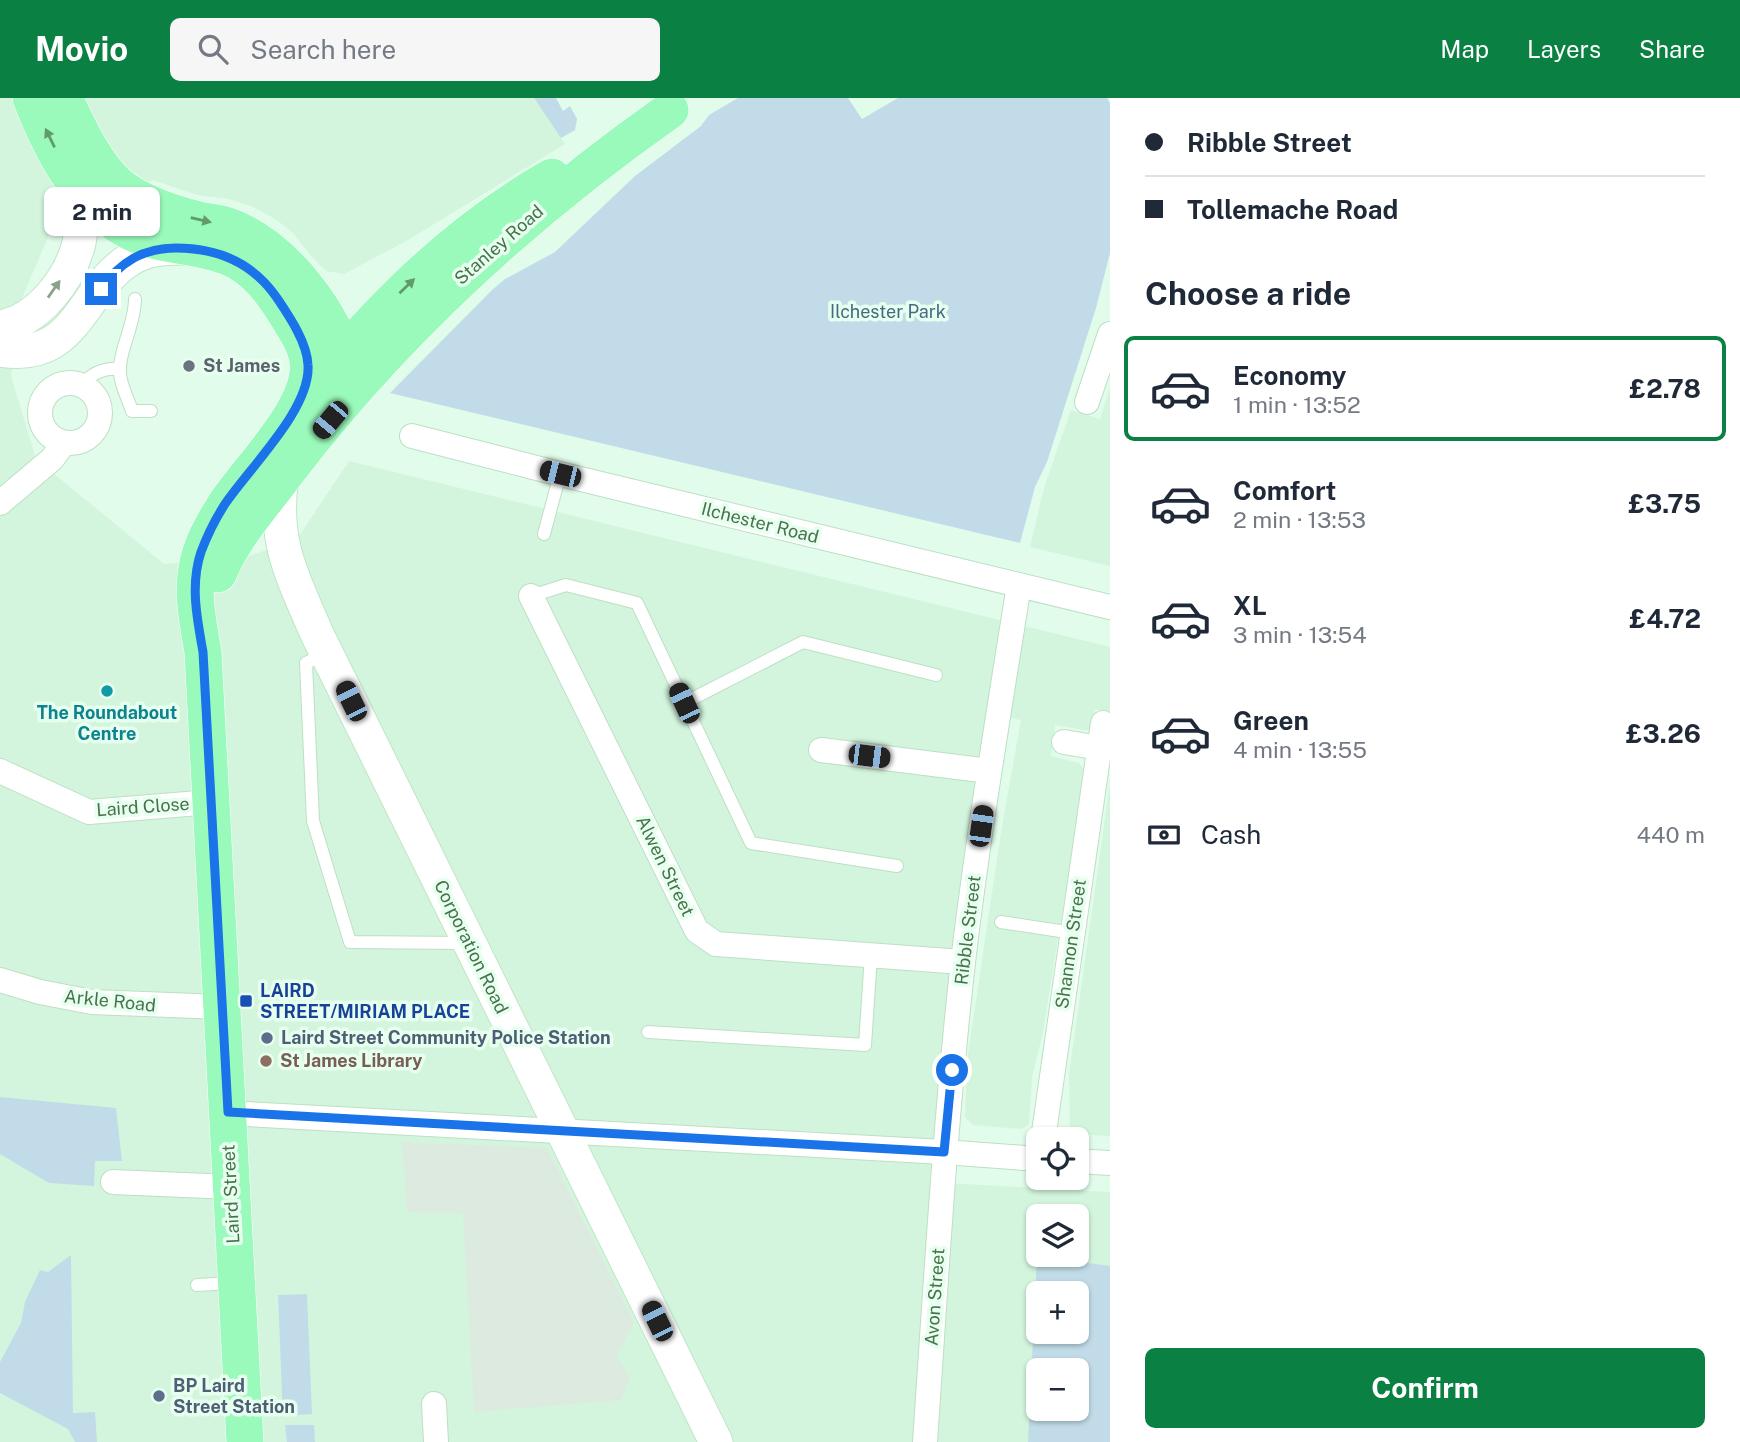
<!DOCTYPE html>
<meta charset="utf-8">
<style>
:root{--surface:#fff;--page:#f6f6f7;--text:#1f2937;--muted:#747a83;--line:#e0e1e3;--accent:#0b8043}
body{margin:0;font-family:"Public Sans",sans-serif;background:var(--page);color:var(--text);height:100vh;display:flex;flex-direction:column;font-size:26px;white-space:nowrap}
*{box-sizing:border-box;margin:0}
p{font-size:23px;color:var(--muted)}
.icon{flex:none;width:38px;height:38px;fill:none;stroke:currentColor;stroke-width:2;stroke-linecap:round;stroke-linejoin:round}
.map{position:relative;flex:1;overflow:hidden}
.panel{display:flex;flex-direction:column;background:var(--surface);width:630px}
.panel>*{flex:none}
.banner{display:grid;align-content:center;height:154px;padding:0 35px;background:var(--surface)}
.controls{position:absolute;left:1026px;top:1029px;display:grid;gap:14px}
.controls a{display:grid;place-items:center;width:63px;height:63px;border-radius:10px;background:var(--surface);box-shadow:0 2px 5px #0004;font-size:35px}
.end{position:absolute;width:32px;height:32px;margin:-16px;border:9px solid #1a73e8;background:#fff;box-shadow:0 0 0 4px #fff}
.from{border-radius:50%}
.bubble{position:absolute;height:49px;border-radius:10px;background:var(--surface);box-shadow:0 2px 5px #0004;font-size:23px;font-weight:700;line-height:49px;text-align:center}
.car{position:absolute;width:21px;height:42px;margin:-21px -10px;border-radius:9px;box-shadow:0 0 5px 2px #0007;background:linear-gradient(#222 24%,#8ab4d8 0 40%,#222 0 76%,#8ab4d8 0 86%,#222 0)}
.banner b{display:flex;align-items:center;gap:24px;height:66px;font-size:26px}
.banner b+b{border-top:2px solid var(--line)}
.banner i{width:18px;height:18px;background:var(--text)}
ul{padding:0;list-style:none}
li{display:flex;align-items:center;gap:21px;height:105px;margin:0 14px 10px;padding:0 21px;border:4px solid transparent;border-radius:10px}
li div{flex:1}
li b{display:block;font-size:26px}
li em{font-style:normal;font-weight:700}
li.active{border-color:var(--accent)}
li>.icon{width:63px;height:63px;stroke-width:1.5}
h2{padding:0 35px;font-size:32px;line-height:84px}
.pay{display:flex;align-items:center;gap:18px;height:77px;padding:0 35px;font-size:26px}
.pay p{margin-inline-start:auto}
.button{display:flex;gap:14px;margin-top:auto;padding:14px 35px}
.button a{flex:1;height:80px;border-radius:10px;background:var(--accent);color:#fff;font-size:28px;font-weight:700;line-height:80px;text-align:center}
header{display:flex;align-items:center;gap:42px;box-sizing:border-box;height:98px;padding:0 35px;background:var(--accent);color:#fff}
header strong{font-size:33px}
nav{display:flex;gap:38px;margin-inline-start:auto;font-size:24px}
.search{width:490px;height:63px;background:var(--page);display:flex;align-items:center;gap:18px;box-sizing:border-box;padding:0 24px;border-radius:10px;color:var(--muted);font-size:26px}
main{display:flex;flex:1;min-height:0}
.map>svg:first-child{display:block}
.residential{fill:#d3f5dd;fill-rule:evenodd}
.industrial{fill:#ddeadf}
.green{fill:#c1dce8;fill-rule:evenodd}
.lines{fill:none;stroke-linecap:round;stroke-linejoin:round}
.lane-casing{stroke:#bedfc4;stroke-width:14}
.street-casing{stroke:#bedfc4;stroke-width:26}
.secondary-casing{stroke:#bee6c5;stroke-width:35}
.primary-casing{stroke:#fff;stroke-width:38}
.lane{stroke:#fff;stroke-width:12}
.street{stroke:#fff;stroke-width:24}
.secondary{stroke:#fff;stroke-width:33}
.primary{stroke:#9afabb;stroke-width:37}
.oneway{fill:#619b6d}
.oneway2{fill:#89a38b}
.route{stroke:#1a73e8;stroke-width:9}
.worship-dot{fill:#6b7280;stroke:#e7ffef;stroke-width:2.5}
.culture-dot{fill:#0f9aa8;stroke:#e7ffef;stroke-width:2.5}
.transit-dot{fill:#1a4fb4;stroke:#e7ffef;stroke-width:2.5}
.service-dot{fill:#5c6f8a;stroke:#e7ffef;stroke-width:2.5}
.education-dot{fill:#8d6e63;stroke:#e7ffef;stroke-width:2.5}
.labels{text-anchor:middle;stroke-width:7;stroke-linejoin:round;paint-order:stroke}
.street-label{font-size:18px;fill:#49724c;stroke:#e7ffef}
.park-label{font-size:18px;fill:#466a84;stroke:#e7ffef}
.worship-label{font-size:18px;font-weight:bold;fill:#5b616d;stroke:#e7ffef;text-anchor:start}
.culture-label{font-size:18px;font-weight:bold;fill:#0d838f;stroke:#e7ffef}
.transit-label{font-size:18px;font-weight:bold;fill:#164399;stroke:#e7ffef;text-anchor:start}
.service-label{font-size:18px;font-weight:bold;fill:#4e5e75;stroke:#e7ffef;text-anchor:start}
.education-label{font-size:18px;font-weight:bold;fill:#785e54;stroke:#e7ffef;text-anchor:start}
</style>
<header>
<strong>Movio</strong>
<div class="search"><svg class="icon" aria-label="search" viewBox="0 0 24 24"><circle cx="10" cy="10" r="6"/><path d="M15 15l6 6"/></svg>Search here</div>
<nav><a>Map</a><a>Layers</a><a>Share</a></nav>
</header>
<main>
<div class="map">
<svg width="1110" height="1344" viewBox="0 0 1110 1344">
<rect width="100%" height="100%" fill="#e1fcea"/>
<g class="residential">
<path d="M0,0H534L565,46L408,142L344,176L326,173L310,157L293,135L277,122L251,108L229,101L197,97L153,82L52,130L22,200L11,278L36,361L164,466L246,459L297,441L349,363L1110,549V614L1095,611L1090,633L1055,627L1051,658L1079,665L1085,673L1043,934L1032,980L1029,1026L1022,1031L973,1027L965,1019L967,963L1002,728L1021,622L987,616L929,1084L1110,1094V1344H0ZM1038,1118H1076V1157H1038ZM1038,1195H1076V1234H1038ZM1038,1272H1076V1311H1038Z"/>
<path d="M1110,290V468L1030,449L1044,390L1071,312L1100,321Z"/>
<path d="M1110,685V1038L1076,1036L1070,1030L1069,976Z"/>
</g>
<path class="industrial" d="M402,1044L547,1050L634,1224L617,1258L630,1280L621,1302L474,1314L463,1115L407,1114Z"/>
<g class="green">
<path d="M534,0H556L563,13L570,8L577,21L575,32L561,40Z"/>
<path d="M738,0H848L862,21L898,0H1107L1110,5V155L1096,210L1047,364L1035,389L1020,445L390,295L492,192L505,181L555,154L635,78L701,28L709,17Z"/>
<path d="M0,999L116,1010L122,1063H95L94,1088L49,1085L0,1056Z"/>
<path d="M71,1157L73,1315L95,1314L97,1344H75L68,1331L0,1295V1264L21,1225L25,1204L40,1172L48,1174Z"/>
<path d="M1037,1158L1110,1168V1344H1028ZM1038,1195H1076V1234H1038ZM1038,1272H1076V1311H1038Z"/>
<path d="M307,1196L312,1316L283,1318L278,1197Z"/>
<path d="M285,1327H314L315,1344H287Z"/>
</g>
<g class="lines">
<g class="lane-casing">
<g id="lane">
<path d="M135,201C135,227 118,254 120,276C121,288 128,301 132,313H151"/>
<path d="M83,287C92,274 104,270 120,271"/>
<path d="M544,436L560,376"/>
<path d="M531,498L566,487L637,505L751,745L897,768"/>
<path d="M327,555L306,565L313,723L350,844L465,845"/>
<path d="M684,605L803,544L936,577"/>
<path d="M1001,824L1073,835"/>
<path d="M648,934L865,947L871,857"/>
<path d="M197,1187L232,1185"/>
</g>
</g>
<g class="street-casing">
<g id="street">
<circle cx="70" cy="315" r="30"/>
<path d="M1087,304L1110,236"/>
<path d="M412,338L560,376L1110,509"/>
<path d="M0,405L52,361L64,345"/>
<path d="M531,498L697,833L716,846L963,864"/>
<path d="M1064,644L1100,650"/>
<path d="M821,652L989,673"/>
<path d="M0,673L89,714L211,704"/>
<path d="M0,882L40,894L92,904L222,909"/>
<path d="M228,1015L944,1054L1038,1061"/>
<path d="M1043,1041L1103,625"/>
<path d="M1076,1063L1110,1065"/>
<path d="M113,1084L231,1089"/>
<path d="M434,1306L436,1344"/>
<path d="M925,1344C936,1184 945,1024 963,864C978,738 999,613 1019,487"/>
</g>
</g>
<g class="secondary-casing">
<g id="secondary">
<path d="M0,229C38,223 70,181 79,145C84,123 76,100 70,80"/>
<path d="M0,252C76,264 79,197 126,164C144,151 163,150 184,150"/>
<path d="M282,380C272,443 293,480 317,536L716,1344"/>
</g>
</g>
<g class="primary-casing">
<g id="primary">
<path d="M31,0C50,49 77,104 125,131C153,147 186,146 216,155C249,163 269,188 286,216C295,231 306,246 308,263C314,309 249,370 225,407C216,421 206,438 201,454C190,487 197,520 203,554L245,1344"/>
<path d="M64,0C79,30 92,62 117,86C139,105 171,115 199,122C208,124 217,124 225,127C281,144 341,221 349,278"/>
<path d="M303,303C375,216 452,135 552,79"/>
<path d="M218,476C234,437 261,409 286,375C394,234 525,114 670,12"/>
</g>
</g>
<use href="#lane" class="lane"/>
<use href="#street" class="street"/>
<use href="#secondary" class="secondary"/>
<use href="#primary" class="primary"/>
</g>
<defs><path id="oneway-solid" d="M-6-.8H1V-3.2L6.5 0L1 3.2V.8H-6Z" transform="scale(1.75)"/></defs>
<g class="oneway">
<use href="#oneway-solid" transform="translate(50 40) rotate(-116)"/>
<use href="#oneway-solid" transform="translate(201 122) rotate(13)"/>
<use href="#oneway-solid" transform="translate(407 188) rotate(-44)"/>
</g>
<use class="oneway2" href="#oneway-solid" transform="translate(54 191) rotate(-55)"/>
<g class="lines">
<path class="route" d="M101,191C120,164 143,150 176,150C218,150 253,165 277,200C289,218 307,244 308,267C311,311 250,369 225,406C216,420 207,438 201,454C190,487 197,520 203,554L228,1014L944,1054L952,972"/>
</g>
<circle class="worship-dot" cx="189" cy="268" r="7"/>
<circle class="culture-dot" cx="107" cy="593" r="7"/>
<rect class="transit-dot" x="239" y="896" width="14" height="14" rx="3.5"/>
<g class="service-dot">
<circle cx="267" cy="940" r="7"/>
<circle cx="159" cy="1298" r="7"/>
</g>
<circle class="education-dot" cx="266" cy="963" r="7"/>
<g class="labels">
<g class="street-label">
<text transform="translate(499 147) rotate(-41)" y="6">Stanley Road</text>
<text transform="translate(760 425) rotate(14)" y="6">Ilchester Road</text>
<text transform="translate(143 709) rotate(-4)" y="6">Laird Close</text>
<text transform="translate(665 768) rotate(64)" y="6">Alwen Street</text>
<text transform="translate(968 832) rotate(-83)" y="6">Ribble Street</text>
<text transform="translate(1071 846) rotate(-82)" y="6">Shannon Street</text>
<text transform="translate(471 849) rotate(64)" y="6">Corporation Road</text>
<text transform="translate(110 903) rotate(6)" y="6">Arkle Road</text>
<text transform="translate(231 1096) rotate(-93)" y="6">Laird Street</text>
<text transform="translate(935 1199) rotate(-86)" y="6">Avon Street</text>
</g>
<g class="park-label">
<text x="888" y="220">Ilchester Park</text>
</g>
<g class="worship-label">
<text x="203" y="274">St James</text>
</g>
<g class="culture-label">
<text x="107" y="621">The Roundabout<tspan x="107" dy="21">Centre</tspan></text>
</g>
<g class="transit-label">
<text x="260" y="899">LAIRD<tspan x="260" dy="21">STREET/MIRIAM PLACE</tspan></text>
</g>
<g class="service-label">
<text x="281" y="946">Laird Street Community Police Station</text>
<text x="173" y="1294">BP Laird<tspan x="173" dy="21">Street Station</tspan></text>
</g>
<g class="education-label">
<text x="280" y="969">St James Library</text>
</g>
</g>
</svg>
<div class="controls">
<a><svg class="icon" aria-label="locate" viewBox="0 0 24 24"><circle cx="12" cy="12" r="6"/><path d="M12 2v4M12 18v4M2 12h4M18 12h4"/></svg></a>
<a><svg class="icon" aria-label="layers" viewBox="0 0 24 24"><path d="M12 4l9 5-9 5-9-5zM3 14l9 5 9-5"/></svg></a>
<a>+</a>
<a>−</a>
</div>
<i class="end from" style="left:952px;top:972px"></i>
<i class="end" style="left:101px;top:191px"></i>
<div class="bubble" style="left:44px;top:89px;width:116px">2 min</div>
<i class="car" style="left:330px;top:322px;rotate:220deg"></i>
<i class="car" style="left:560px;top:376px;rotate:284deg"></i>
<i class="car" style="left:351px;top:603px;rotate:334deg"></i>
<i class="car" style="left:684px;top:605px;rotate:335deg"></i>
<i class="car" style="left:869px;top:658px;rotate:97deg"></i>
<i class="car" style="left:981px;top:728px;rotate:8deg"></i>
<i class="car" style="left:657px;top:1223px;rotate:334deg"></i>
</div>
<section class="panel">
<div class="banner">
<b><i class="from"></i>Ribble Street</b>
<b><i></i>Tollemache Road</b>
</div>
<h2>Choose a ride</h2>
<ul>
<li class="active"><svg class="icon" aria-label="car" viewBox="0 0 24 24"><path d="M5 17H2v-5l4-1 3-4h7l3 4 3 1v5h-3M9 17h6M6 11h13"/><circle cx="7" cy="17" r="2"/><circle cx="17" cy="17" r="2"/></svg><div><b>Economy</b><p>1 min · 13:52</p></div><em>£2.78</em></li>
<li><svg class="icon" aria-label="car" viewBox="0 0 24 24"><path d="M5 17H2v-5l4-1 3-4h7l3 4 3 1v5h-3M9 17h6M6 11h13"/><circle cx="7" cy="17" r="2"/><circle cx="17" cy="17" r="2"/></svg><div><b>Comfort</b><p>2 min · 13:53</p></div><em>£3.75</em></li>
<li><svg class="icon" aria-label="car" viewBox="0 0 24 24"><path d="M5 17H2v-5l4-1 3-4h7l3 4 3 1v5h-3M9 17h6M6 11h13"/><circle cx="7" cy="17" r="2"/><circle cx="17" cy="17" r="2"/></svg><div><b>XL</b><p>3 min · 13:54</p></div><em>£4.72</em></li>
<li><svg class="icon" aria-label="car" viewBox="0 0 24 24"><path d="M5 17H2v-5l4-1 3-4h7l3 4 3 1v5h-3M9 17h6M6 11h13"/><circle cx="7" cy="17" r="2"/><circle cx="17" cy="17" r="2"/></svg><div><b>Green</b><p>4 min · 13:55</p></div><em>£3.26</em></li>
</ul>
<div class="pay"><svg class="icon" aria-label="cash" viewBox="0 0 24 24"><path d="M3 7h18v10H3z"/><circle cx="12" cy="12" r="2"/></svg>Cash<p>440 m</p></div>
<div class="button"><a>Confirm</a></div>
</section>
</main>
